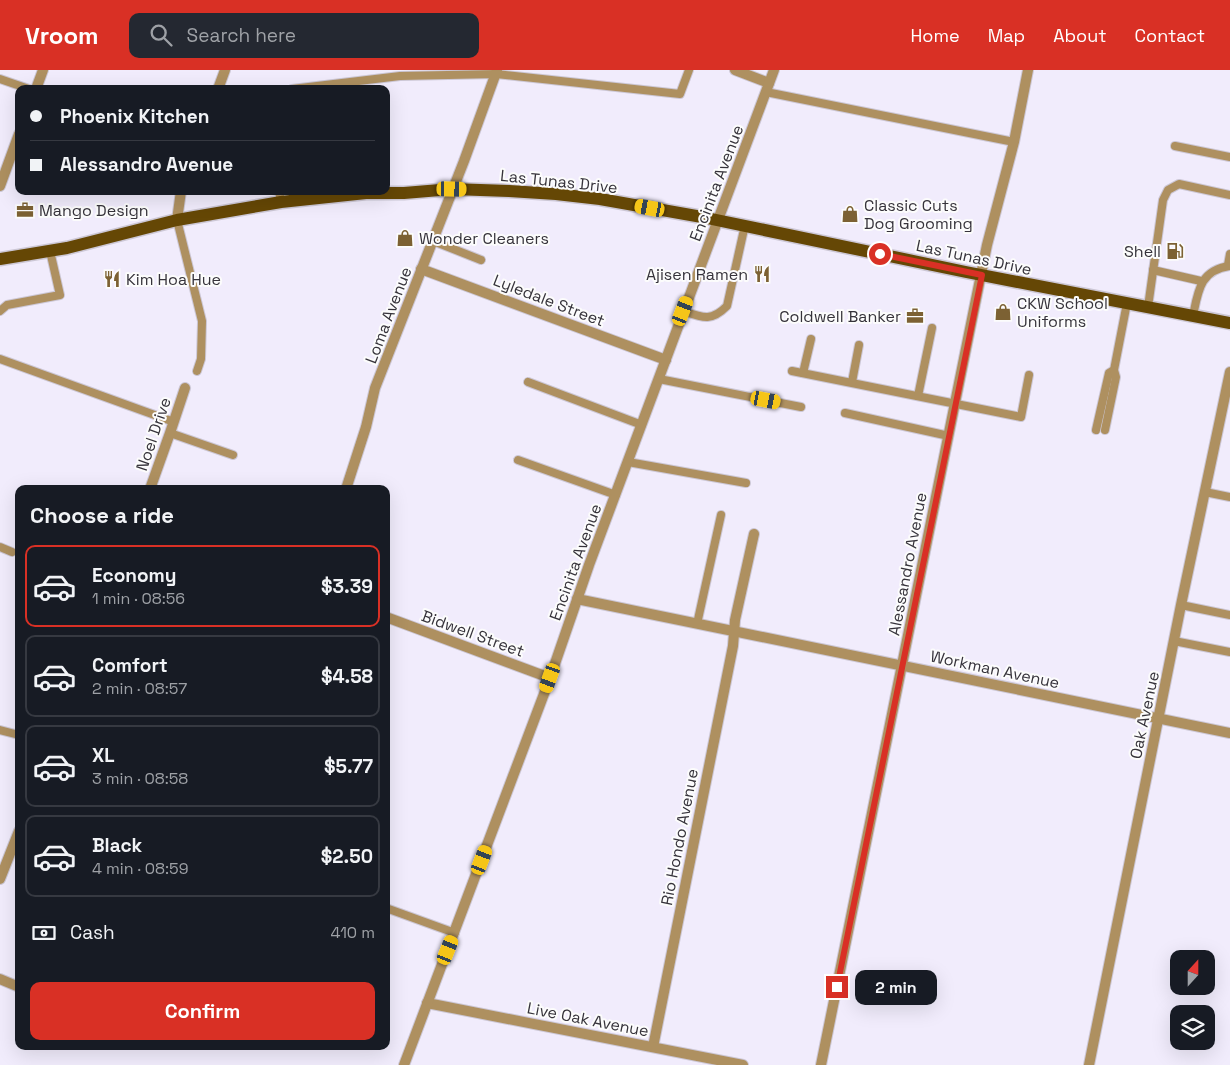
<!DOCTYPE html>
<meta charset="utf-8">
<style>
:root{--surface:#171b24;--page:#242831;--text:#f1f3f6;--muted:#9ea1a6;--line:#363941;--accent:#d93025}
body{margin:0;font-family:"Space Grotesk",sans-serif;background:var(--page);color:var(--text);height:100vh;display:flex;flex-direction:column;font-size:19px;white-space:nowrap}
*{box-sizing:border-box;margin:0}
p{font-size:16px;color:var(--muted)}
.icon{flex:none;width:28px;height:28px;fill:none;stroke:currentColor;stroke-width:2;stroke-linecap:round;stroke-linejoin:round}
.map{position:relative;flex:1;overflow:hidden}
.panel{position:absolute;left:15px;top:415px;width:375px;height:565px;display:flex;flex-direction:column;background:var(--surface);border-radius:10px;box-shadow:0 5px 20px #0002}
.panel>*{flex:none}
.top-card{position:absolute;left:15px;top:15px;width:375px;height:110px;border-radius:10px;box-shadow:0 5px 20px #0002;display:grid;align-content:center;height:110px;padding:0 15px;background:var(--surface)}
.needle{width:32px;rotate:21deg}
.buttons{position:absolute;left:1170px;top:880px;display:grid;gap:10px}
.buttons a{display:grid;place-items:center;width:45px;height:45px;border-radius:10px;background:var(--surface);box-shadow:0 5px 20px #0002;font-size:25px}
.end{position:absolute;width:22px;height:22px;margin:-11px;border:6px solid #d93025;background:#fff;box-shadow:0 0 0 2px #fff}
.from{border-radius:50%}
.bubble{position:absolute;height:35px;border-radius:10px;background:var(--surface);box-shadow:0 5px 20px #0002;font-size:16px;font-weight:600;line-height:35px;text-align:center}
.car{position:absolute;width:15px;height:30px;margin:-15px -8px;border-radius:6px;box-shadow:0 0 4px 1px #0007;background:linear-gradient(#f5c518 24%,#345 0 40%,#f5c518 0 76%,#345 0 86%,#f5c518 0)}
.top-card b{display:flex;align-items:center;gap:18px;height:48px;font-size:19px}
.top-card b+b{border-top:1px solid var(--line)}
.top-card i{width:12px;height:12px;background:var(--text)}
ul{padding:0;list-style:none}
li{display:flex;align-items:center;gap:15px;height:82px;margin:0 10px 8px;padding:0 5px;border:2px solid var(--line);border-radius:10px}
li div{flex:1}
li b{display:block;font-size:19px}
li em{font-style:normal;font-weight:600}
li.active{border-color:var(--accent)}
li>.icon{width:45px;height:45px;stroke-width:1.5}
h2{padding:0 15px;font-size:22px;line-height:60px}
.pay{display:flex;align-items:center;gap:12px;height:55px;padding:0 15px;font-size:19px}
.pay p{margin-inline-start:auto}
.button{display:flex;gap:10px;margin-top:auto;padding:10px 15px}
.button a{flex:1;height:58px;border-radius:10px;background:var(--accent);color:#fff;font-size:20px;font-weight:600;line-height:58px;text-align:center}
header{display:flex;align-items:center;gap:30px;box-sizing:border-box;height:70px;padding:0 25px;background:var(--accent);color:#fff}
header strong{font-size:24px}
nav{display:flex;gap:28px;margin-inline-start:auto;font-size:18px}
.search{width:350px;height:45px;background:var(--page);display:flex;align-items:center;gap:12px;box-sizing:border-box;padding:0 18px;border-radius:10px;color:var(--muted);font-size:19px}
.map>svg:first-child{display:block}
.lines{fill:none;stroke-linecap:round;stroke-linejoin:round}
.service-casing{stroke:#ccc7d5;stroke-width:10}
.minor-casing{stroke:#ccc7d5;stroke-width:12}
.tertiary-casing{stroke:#ccc7d5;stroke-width:12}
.primary-casing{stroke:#ccc7d5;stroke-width:15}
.service{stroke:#ae9060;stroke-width:8}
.minor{stroke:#ae9060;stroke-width:10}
.tertiary{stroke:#ae9060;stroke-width:10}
.primary{stroke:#654705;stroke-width:12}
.route{stroke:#d93025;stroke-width:6}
.labels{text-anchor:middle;stroke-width:4;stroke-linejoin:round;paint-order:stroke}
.street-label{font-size:16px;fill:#36333b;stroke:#fcfcfc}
.poi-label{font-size:16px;fill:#36333b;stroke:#fcfcfc;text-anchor:start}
</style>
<header>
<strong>Vroom</strong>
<div class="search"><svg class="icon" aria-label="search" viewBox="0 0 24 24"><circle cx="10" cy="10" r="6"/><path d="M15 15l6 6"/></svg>Search here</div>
<nav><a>Home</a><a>Map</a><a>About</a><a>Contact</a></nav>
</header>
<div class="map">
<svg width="1230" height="995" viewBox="0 0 1230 995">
<rect width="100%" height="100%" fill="#f1ecfc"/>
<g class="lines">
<g class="service-casing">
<g id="service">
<path d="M0,9L29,19"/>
<path d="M292,19L400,6L496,4L680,24L689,0"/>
<path d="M766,22L1014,72"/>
<path d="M1175,76L1230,87"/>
<path d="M279,121L281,132"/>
<path d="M177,150L202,251L201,289L197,301"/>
<path d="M433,171L481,190"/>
<path d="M1228,195L1230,184"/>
<path d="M1153,200L1201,211"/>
<path d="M1148,237L1163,130L1168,120L1179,114L1230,125"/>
<path d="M0,241L7,235L60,225L50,181"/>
<path d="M683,241C703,248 711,252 727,236L745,155"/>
<path d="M1193,246C1198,221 1200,200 1230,196"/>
<path d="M0,289L174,352"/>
<path d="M792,301L1021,347L1029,305"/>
<path d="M803,303L811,269"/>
<path d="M659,309L801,337"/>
<path d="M528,312L642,355"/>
<path d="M852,312L859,275"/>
<path d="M918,326L932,258"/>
<path d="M845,343L949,366"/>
<path d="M1096,360L1109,303L1114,300L1127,233"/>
<path d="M1105,360L1116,307L1114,300"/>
<path d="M170,363L233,385"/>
<path d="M518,390L616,425"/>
<path d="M628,392L746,413"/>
<path d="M1205,422L1230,427"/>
<path d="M0,477L12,482"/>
<path d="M1181,535L1230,545"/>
<path d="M697,554L721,445"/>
<path d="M1174,571L1230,582"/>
<path d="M0,660L19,665"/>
<path d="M386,838L455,863"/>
</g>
</g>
<g class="minor-casing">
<g id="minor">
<path d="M735,0L769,13"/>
<path d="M36,19L43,0"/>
<path d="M218,19L225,0"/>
<path d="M0,116L19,64"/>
<path d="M177,150L181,121"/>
<path d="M421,199L666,290"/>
<path d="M150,419L170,363L185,318"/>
<path d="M346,419L366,357L375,318L464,91L497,0"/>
<path d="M577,529L1230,663"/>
<path d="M386,547L550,608"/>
<path d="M0,809L19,761"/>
<path d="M0,909L19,917"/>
<path d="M653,977L733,576L735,550L754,464"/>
<path d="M821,995L987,175L1014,72L1028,0"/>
</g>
</g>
<g class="tertiary-casing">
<g id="tertiary">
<path d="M427,933L743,995"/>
<path d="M404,995L550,608L589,495L774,0"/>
<path d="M1089,995L1181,535L1230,302"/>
</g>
</g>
<g class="primary-casing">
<path id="primary" d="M0,189L67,178L177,150L281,132L366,123H404L452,119L509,121L556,124L600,129L702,147L966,202L1230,253"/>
</g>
<use href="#service" class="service"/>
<use href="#minor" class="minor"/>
<use href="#tertiary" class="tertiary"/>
<use href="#primary" class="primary"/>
</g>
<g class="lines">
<path class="route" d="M837,917L982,205L880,184"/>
</g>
<defs>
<g id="office-bare" transform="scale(1.35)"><path d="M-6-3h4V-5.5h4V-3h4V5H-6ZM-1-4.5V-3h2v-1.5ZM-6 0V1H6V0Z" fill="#7c6133" stroke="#fcfcfc" stroke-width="2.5" paint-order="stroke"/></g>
<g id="shop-bare" transform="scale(1.35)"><path d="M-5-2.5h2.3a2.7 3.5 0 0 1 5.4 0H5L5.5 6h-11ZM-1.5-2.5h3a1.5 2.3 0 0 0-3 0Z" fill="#7c6133" stroke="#fcfcfc" stroke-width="2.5" paint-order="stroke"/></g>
<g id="fuel-bare" transform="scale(1.35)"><path d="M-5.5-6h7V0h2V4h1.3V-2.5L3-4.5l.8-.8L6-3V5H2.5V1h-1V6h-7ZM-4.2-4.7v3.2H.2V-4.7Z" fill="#7c6133" stroke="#fcfcfc" stroke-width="2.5" paint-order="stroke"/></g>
<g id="restaurant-bare" transform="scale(1.35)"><path d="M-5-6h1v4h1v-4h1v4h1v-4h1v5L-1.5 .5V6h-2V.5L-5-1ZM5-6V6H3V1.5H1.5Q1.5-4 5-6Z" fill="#7c6133" stroke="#fcfcfc" stroke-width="2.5" paint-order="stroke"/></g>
</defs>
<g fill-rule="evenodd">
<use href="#office-bare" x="25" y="140"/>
<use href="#shop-bare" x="850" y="144"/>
<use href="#shop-bare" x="405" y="168"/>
<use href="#fuel-bare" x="1175" y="181"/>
<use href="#restaurant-bare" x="762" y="204"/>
<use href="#restaurant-bare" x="112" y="209"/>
<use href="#shop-bare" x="1003" y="242"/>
<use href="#office-bare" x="915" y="246"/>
</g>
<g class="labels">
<g class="street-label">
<text transform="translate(559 111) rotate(6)" y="6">Las Tunas Drive</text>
<text transform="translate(716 113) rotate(-69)" y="6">Encinita Avenue</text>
<text transform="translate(974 187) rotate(12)" y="6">Las Tunas Drive</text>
<text transform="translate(549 230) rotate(21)" y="6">Lyledale Street</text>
<text transform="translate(388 245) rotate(-69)" y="6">Loma Avenue</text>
<text transform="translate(153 364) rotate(-71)" y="6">Noel Drive</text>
<text transform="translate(575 492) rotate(-70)" y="6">Encinita Avenue</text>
<text transform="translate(907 494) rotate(-79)" y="6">Alessandro Avenue</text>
<text transform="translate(473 563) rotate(20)" y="6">Bidwell Street</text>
<text transform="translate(995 599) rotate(12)" y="6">Workman Avenue</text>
<text transform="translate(1144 645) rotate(-78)" y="6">Oak Avenue</text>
<text transform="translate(679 767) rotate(-79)" y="6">Rio Hondo Avenue</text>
<text transform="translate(588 949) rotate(11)" y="6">Live Oak Avenue</text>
</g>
<g class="poi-label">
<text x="864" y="141">Classic Cuts<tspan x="864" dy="18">Dog Grooming</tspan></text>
<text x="39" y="146">Mango Design</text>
<text x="419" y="174">Wonder Cleaners</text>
<text x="1161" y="187" text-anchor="end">Shell</text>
<text x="748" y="210" text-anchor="end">Ajisen Ramen</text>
<text x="126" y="215">Kim Hoa Hue</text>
<text x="1017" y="239">CKW School<tspan x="1017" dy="18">Uniforms</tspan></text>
<text x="901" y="252" text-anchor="end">Coldwell Banker</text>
</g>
</g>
</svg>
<div class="buttons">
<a><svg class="needle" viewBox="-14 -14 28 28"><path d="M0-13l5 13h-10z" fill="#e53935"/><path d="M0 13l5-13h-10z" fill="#9ea1a6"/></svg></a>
<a><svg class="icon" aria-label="layers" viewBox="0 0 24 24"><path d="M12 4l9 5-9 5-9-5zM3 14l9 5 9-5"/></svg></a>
</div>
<i class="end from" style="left:880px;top:184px"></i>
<i class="end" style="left:837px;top:917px"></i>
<div class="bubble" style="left:855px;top:900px;width:82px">2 min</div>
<i class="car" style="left:452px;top:119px;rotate:91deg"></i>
<i class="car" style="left:650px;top:138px;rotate:280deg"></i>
<i class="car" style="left:683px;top:241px;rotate:21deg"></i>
<i class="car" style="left:766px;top:330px;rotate:101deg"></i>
<i class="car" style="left:550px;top:608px;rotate:200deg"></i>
<i class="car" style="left:482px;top:790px;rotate:21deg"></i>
<i class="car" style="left:448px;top:880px;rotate:22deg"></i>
<div class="top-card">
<b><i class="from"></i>Phoenix Kitchen</b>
<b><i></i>Alessandro Avenue</b>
</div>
<section class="panel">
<h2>Choose a ride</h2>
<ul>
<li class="active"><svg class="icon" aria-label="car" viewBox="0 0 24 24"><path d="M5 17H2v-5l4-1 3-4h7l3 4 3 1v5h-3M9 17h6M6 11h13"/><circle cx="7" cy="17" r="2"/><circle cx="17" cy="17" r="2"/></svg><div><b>Economy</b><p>1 min · 08:56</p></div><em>$3.39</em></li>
<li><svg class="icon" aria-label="car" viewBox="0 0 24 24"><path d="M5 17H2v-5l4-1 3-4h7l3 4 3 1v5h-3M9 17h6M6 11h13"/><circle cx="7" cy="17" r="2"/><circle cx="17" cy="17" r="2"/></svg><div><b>Comfort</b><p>2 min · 08:57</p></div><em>$4.58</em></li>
<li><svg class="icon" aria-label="car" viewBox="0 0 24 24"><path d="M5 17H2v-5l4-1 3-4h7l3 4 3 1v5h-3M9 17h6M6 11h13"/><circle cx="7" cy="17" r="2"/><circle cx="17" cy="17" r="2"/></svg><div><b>XL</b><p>3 min · 08:58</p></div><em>$5.77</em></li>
<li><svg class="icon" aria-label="car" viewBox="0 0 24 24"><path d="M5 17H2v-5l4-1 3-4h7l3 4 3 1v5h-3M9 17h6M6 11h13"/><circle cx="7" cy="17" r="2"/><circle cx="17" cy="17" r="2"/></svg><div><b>Black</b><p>4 min · 08:59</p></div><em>$2.50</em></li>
</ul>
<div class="pay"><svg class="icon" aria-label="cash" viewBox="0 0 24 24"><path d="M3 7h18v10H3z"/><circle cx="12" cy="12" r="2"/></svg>Cash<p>410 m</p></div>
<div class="button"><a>Confirm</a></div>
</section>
</div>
